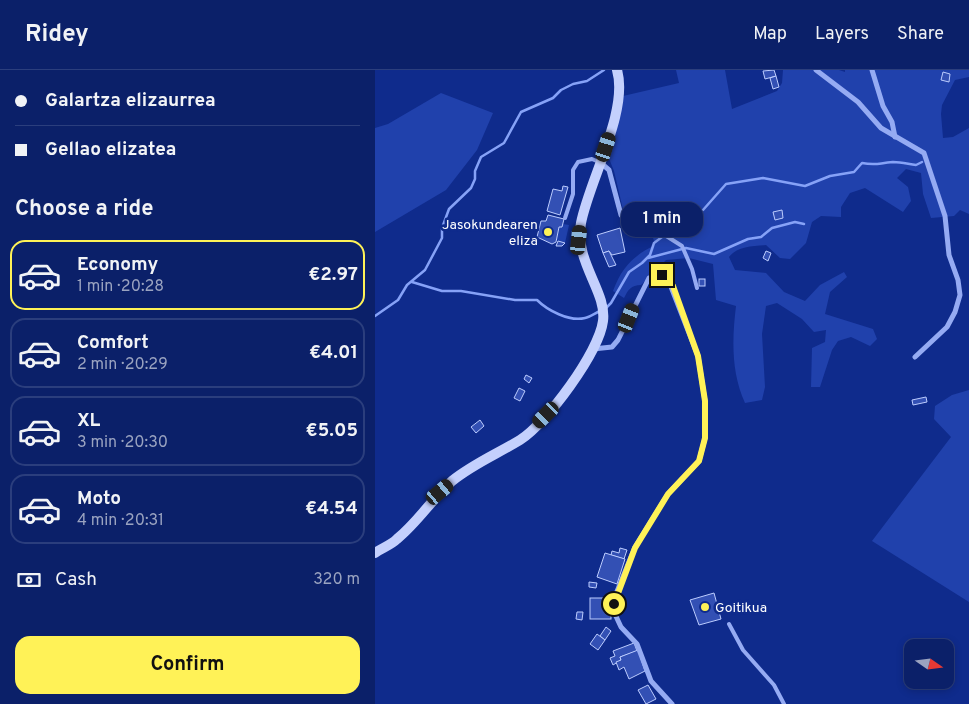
<!DOCTYPE html>
<meta charset="utf-8">
<style>
:root{--surface:#0b2069;--page:#192d71;--text:#f1f3f6;--muted:#9aa3c0;--line:#2b3e7d;--accent:#fff257}
body{margin:0;font-family:Overpass,sans-serif;background:var(--page);color:var(--text);height:100vh;display:flex;flex-direction:column;font-size:19px;white-space:nowrap}
*{box-sizing:border-box;margin:0}
p{font-size:16px;color:var(--muted)}
.icon{flex:none;width:28px;height:28px;fill:none;stroke:currentColor;stroke-width:2;stroke-linecap:round;stroke-linejoin:round}
.map{position:relative;flex:1;overflow:hidden}
.side{display:flex;flex-direction:column;background:var(--surface);width:375px}
.side>*{flex:none}
.top-card{display:grid;align-content:center;height:110px;padding:0 15px;background:var(--surface)}
.needle{width:32px;rotate:104deg}
.buttons{position:absolute;left:529px;top:569px;display:grid;gap:10px}
.buttons a{display:grid;place-items:center;width:50px;height:50px;border-radius:10px;background:var(--surface);box-shadow:0 2px 8px #0003,0 0 0 1px var(--line);font-size:25px}
.end{position:absolute;width:22px;height:22px;margin:-11px;border:6px solid #fff257;background:#111;box-shadow:0 0 0 2px #111}
.from{border-radius:50%}
.bubble{position:absolute;height:35px;border-radius:15px;background:var(--surface);box-shadow:0 2px 8px #0003,0 0 0 1px var(--line);font-size:16px;font-weight:700;line-height:35px;text-align:center}
.car{position:absolute;width:15px;height:30px;margin:-15px -8px;border-radius:6px;box-shadow:0 0 4px 1px #0007;background:linear-gradient(#222 24%,#8ab4d8 0 40%,#222 0 76%,#8ab4d8 0 86%,#222 0)}
.top-card b{display:flex;align-items:center;gap:18px;height:48px;font-size:19px}
.top-card b+b{border-top:1px solid var(--line)}
.top-card i{width:12px;height:12px;background:var(--text)}
ul{padding:0;list-style:none}
li{display:flex;align-items:center;gap:15px;height:70px;margin:0 10px 8px;padding:0 5px;border:2px solid var(--line);border-radius:15px}
li div{flex:1}
li b{display:block;font-size:19px}
li em{font-style:normal;font-weight:700}
li.selected{border-color:var(--accent)}
li>.icon{width:45px;height:45px;stroke-width:1.5}
h2{padding:0 15px;font-size:22px;line-height:60px}
.pay{display:flex;align-items:center;gap:12px;height:55px;padding:0 15px;font-size:19px}
.pay p{margin-inline-start:auto}
.primary-button{display:flex;gap:10px;margin-top:auto;padding:10px 15px}
.primary-button a{flex:1;height:58px;border-radius:15px;background:var(--accent);color:#111;font-size:20px;font-weight:700;line-height:58px;text-align:center}
header{display:flex;align-items:center;gap:30px;box-sizing:border-box;height:70px;padding:0 25px;background:var(--surface);border-bottom:1px solid var(--line)}
header strong{font-size:24px}
nav{display:flex;gap:28px;margin-inline-start:auto;font-size:18px}
main{display:flex;flex:1;min-height:0}
.map>svg:first-child{display:block}
.green{fill:#2041ac}
.lines{fill:none;stroke-linecap:round;stroke-linejoin:round}
.stream{stroke:#86a2f7;stroke-width:2.5}
.building{fill:#3350b4;stroke:#bcccfe}
.lane{stroke:#95abf3;stroke-width:4}
.street{stroke:#95abf3;stroke-width:5}
.secondary{stroke:#c4d0fd;stroke-width:10}
.route{stroke:#fff257;stroke-width:6}
.poi-dot{fill:#fff257;stroke:#0f2b8c;stroke-width:2}
.labels{text-anchor:middle;stroke-width:5;stroke-linejoin:round;paint-order:stroke}
.poi-label{font-size:14px;fill:#fff;stroke:#0f2b8c;text-anchor:end}
</style>
<header>
<strong>Ridey</strong>
<nav><a>Map</a><a>Layers</a><a>Share</a></nav>
</header>
<main>
<section class="side">
<div class="top-card">
<b><i class="from"></i>Galartza elizaurrea</b>
<b><i></i>Gellao elizatea</b>
</div>
<h2>Choose a ride</h2>
<ul>
<li class="selected"><svg class="icon" aria-label="car" viewBox="0 0 24 24"><path d="M5 17H2v-5l4-1 3-4h7l3 4 3 1v5h-3M9 17h6M6 11h13"/><circle cx="7" cy="17" r="2"/><circle cx="17" cy="17" r="2"/></svg><div><b>Economy</b><p>1 min · 20:28</p></div><em>€2.97</em></li>
<li><svg class="icon" aria-label="car" viewBox="0 0 24 24"><path d="M5 17H2v-5l4-1 3-4h7l3 4 3 1v5h-3M9 17h6M6 11h13"/><circle cx="7" cy="17" r="2"/><circle cx="17" cy="17" r="2"/></svg><div><b>Comfort</b><p>2 min · 20:29</p></div><em>€4.01</em></li>
<li><svg class="icon" aria-label="car" viewBox="0 0 24 24"><path d="M5 17H2v-5l4-1 3-4h7l3 4 3 1v5h-3M9 17h6M6 11h13"/><circle cx="7" cy="17" r="2"/><circle cx="17" cy="17" r="2"/></svg><div><b>XL</b><p>3 min · 20:30</p></div><em>€5.05</em></li>
<li><svg class="icon" aria-label="car" viewBox="0 0 24 24"><path d="M5 17H2v-5l4-1 3-4h7l3 4 3 1v5h-3M9 17h6M6 11h13"/><circle cx="7" cy="17" r="2"/><circle cx="17" cy="17" r="2"/></svg><div><b>Moto</b><p>4 min · 20:31</p></div><em>€4.54</em></li>
</ul>
<div class="pay"><svg class="icon" aria-label="cash" viewBox="0 0 24 24"><path d="M3 7h18v10H3z"/><circle cx="12" cy="12" r="2"/></svg>Cash<p>320 m</p></div>
<div class="primary-button"><a>Confirm</a></div>
</section>
<div class="map">
<svg width="594" height="634" viewBox="0 0 594 634">
<rect width="100%" height="100%" fill="#0f2b8c"/>
<g class="green">
<path d="M301,0H350L357,39L402,21L407,13L408,0H464L470,2V0H594V7L580,10L567,35L566,44L568,68L578,67L594,58V144L585,140L579,146L556,148L548,124L546,103L531,99L522,108L533,117L536,131L528,142L490,118L475,123L466,137V147L446,146L437,152L431,173L415,189L405,188L391,175C378,176 362,176 354,187L360,200L391,203L409,222L430,231L445,215L469,202L472,207L455,222L450,244L498,259L502,269L495,276L476,267L463,271L457,280L445,317H436L437,278L450,272L451,260L439,262L427,249L402,233L391,236L387,264L390,317L387,330L370,333C356,302 357,269 361,236L341,230L338,194L314,188L291,190L266,215C256,215 253,220 249,228L238,221C247,197 258,186 280,175L274,153L250,148L239,101L233,86L248,26L304,13Z"/>
<path d="M66,23L118,43L102,80L71,120L0,162V58L13,54Z"/>
<path d="M188,154L194,155L190,173L181,170L184,157H187Z"/>
<path d="M594,320V532L497,471L576,367L559,349L560,336L577,325Z"/>
</g>
<g class="lines">
<g class="stream">
<path d="M273,188L311,178L339,184L373,169L386,167L397,158L420,152L429,154"/>
<path d="M37,212L67,221H86L140,230H162C172,240 194,252 210,248C215,247 220,243 225,241"/>
<path d="M231,238L236,233L254,202L267,193L275,185L279,173L311,149L328,140L351,114L388,108L430,116L455,106L479,102L487,93C502,96 503,93 518,92C527,92 533,94 541,95L547,92"/>
<path d="M0,246L23,230L32,215L50,200L67,168V158L74,139L96,118L100,109V101L106,87L129,73L146,42L178,28L186,20L198,14L212,11L229,0"/>
</g>
</g>
<g class="building">
<path d="M399,0L401,6L390,9L388,1Z"/>
<path d="M568,2L575,4L574,12L566,10Z"/>
<path d="M401,6L404,17L398,19L395,8Z"/>
<path d="M188,116L193,117L185,145L172,141L178,119L187,121Z"/>
<path d="M407,140L408,148L400,150L398,142Z"/>
<path d="M173,145L189,149L187,157H184L181,172L177,174L162,167L166,151H171Z"/>
<path d="M264,156H271V161H265Z"/>
<path d="M245,158L250,182L237,185L234,181L228,183L222,165Z"/>
<path d="M183,171L190,173L187,176H181Z"/>
<path d="M234,181L241,195L234,197L228,183Z"/>
<path d="M391,181L396,183L393,191L388,188Z"/>
<rect x="324" y="209" width="6" height="7"/>
<path d="M151,305L157,308L154,313L149,309Z"/>
<path d="M144,318L150,321L145,331L139,328Z"/>
<path d="M551,327L552,332L538,335L537,330Z"/>
<path d="M105,350L109,356L101,363L96,357Z"/>
<path d="M245,478L252,480L249,489L236,485L237,481L244,483Z"/>
<path d="M230,483L250,489L242,514L222,507Z"/>
<path d="M214,512L222,513L221,518L214,517Z"/>
<path d="M339,523L346,549L324,555L315,530Z"/>
<rect x="215" y="528" width="21" height="21"/>
<path d="M202,542H208L207,550L201,549Z"/>
<path d="M231,557L236,561L230,570L225,566Z"/>
<path d="M222,564L230,570L223,580L215,574Z"/>
<path d="M259,573L262,581L245,587L246,590L238,595L235,588L240,586L238,581Z"/>
<path d="M263,580L270,601L254,609L249,597L244,600L241,592L246,590L245,587Z"/>
<path d="M273,615L281,629L271,634L263,620Z"/>
</g>
<g class="lines">
<g class="lane">
<path d="M246,145L266,150L307,176L317,199L322,218"/>
<path d="M190,148L198,124V100L203,92L217,89L224,92"/>
<path d="M354,554L368,580L399,615L409,634"/>
</g>
<g class="street">
<path d="M441,0L483,32L506,58L549,83L570,146L574,185L583,210L585,225L580,242L572,257L540,287"/>
<path d="M497,0L508,36L517,52L520,67"/>
<path d="M226,93L234,100L246,145"/>
<path d="M218,279L237,277L243,270L274,208L287,205L293,209L323,286L330,331V368L324,391L293,424L260,477L241,524L239,542L246,557L262,574L276,611L297,634"/>
</g>
<path class="secondary" d="M0,483C7,478 16,475 22,469C43,452 57,429 77,411C98,394 122,384 145,370C172,353 224,282 228,251C232,221 199,192 206,153C214,111 254,41 242,0"/>
</g>
<g class="lines">
<path class="route" d="M239,534L260,478L293,424L324,391L330,368V331L323,286L298,216L293,209L287,205"/>
</g>
<g class="poi-dot">
<circle cx="173" cy="162" r="5"/>
<circle cx="330" cy="537" r="5"/>
</g>
<g class="labels">
<g class="poi-label">
<text x="163" y="159">Jasokundearen<tspan x="163" dy="16">eliza</tspan></text>
<text x="340" y="542" text-anchor="start">Goitikua</text>
</g>
</g>
</svg>
<div class="buttons">
<a><svg class="needle" viewBox="-14 -14 28 28"><path d="M0-13l5 13h-10z" fill="#e53935"/><path d="M0 13l5-13h-10z" fill="#9aa3c0"/></svg></a>
</div>
<i class="end from" style="left:239px;top:534px"></i>
<i class="end" style="left:287px;top:205px"></i>
<div class="bubble" style="left:246px;top:132px;width:82px">1 min</div>
<i class="car" style="left:231px;top:77px;rotate:18deg"></i>
<i class="car" style="left:204px;top:170px;rotate:6deg"></i>
<i class="car" style="left:254px;top:248px;rotate:22deg"></i>
<i class="car" style="left:171px;top:345px;rotate:225deg"></i>
<i class="car" style="left:65px;top:422px;rotate:50deg"></i>
</div>
</main>
